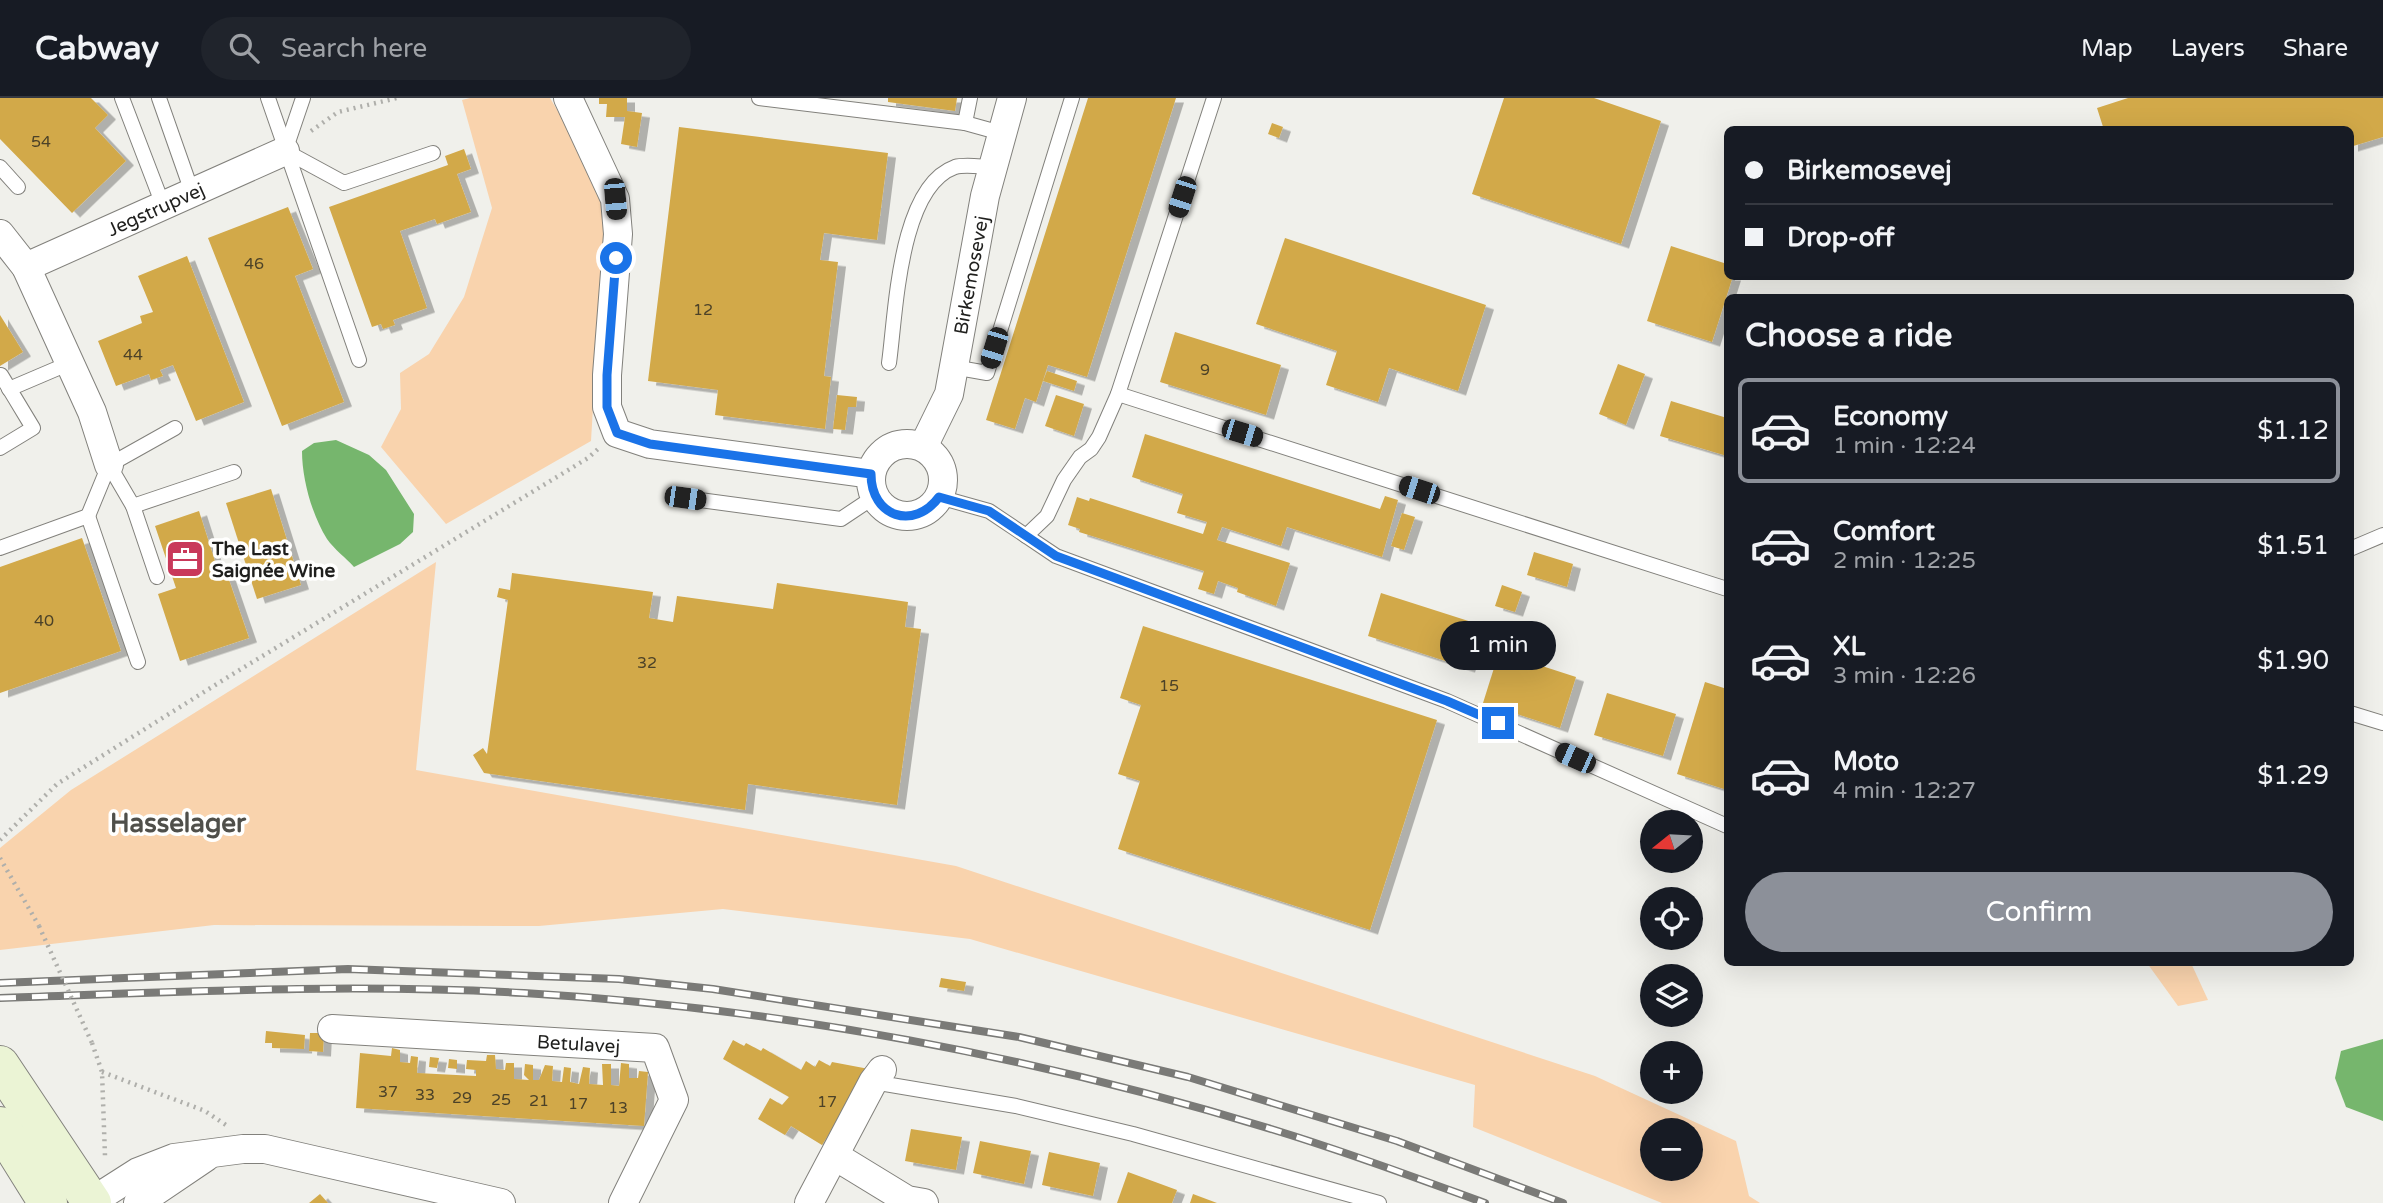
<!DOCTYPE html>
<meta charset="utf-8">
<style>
:root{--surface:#171b24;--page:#20242c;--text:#f1f3f6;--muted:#9ea1a6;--line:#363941;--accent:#8c9099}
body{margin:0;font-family:"Varela Round",sans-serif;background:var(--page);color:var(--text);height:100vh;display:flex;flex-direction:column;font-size:26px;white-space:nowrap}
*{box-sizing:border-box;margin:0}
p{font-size:23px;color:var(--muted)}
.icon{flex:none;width:38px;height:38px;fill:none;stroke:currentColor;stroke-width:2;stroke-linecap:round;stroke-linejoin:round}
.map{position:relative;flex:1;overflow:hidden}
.sheet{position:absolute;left:1724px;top:196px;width:630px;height:672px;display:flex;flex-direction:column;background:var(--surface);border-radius:10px;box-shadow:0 7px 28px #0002}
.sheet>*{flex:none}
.top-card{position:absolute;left:1724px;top:28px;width:630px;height:154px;border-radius:10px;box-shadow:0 7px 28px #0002;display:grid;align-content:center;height:154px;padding:0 21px;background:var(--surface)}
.needle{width:46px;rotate:252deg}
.controls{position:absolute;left:1640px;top:712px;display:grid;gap:14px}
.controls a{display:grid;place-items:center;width:63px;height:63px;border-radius:50%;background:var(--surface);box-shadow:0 7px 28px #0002;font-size:35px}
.end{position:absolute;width:32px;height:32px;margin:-16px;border:9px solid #1a73e8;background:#fff;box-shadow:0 0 0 4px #fff}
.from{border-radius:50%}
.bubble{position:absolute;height:49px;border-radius:24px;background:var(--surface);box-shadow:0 7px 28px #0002;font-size:23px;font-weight:600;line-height:49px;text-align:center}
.car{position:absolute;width:21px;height:42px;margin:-21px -10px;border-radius:9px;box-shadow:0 0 5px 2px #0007;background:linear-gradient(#222 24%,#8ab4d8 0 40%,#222 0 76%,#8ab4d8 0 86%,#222 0)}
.top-card b{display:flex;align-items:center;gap:24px;height:66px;font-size:26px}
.top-card b+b{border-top:2px solid var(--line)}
.top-card i{width:18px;height:18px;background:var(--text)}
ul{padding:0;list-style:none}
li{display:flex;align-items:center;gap:21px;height:105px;margin:0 14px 10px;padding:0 7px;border:4px solid transparent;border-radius:10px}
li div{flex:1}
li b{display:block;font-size:26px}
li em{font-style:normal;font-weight:600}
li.on{border-color:var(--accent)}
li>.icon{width:63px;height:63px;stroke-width:1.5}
h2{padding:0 21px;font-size:32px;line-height:84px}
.cta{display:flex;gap:14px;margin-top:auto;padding:14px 21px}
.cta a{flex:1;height:80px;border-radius:42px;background:var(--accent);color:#fff;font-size:28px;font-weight:600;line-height:80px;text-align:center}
header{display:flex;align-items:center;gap:42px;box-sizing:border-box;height:98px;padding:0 35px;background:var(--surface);border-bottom:2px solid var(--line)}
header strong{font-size:33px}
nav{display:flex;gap:38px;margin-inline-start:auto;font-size:24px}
.search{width:490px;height:63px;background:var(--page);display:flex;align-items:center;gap:18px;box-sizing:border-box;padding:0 24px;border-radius:38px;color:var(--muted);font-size:26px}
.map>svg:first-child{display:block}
.green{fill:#f9d3ad;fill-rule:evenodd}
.water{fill:#76b66d}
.building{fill:#d2a94a;filter:url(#shadow)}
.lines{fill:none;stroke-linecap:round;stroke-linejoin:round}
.service-casing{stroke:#82817c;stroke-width:16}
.minor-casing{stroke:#82817c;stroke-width:30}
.secondary-casing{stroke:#82817c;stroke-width:40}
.path{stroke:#afafab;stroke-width:4.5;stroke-dasharray:2 5;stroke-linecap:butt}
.service{stroke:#fff;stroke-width:14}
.minor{stroke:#fff;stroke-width:28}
.secondary{stroke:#ebf4d5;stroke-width:38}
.rail-casing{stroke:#7a7a77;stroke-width:8}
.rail{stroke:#fffffe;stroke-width:5;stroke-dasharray:16;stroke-linecap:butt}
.path-bridge{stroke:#afafab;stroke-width:4.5;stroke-dasharray:2 5;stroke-linecap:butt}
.route{stroke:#1a73e8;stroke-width:9}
.labels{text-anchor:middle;stroke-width:7;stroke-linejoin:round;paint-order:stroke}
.number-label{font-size:16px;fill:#4c4228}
.street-label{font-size:19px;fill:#1f1f1d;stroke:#fffffe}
.poi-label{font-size:19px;font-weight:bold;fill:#1f1f1d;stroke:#fffffe;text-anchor:start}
.district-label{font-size:26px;font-weight:bold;fill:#4f4f4a;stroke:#fffffe}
</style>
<header>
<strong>Cabway</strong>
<div class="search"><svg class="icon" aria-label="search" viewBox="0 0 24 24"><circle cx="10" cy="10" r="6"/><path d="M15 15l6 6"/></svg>Search here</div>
<nav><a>Map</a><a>Layers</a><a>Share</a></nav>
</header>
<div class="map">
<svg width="2383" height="1105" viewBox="0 0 2383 1105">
<defs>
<filter id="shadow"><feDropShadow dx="8" dy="4.5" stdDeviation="0" flood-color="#0004"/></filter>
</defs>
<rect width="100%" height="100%" fill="#f0f0eb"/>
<g class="green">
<path d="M470,0H550L599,82L604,123L591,343L446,426L381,349L401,311L400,275L429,256L464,199L492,110L462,2Z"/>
<path d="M436,464L416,672L956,768L1595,978L1736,1043L1749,1098L1760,1105H1662L1473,1029L1475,987L970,841L723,811L539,828L214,827L0,852V750L71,692ZM1652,1032H1690V1071H1652Z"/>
<path d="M2147,865H2191L2208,902L2178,908Z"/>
</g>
<g class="water">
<path d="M336,342L369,357L386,372L414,416L413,434L400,446L354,469C346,460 334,451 327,441C312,417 302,381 302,353L314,345Z"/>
<path d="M2383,941V1023L2346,1009L2335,980L2341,953Z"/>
</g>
<g class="building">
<path d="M0,0H91L108,17L95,30L126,63L72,115L0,41Z"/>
<path d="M599,0H627V13L642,15L637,49L621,46L625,19H606L607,6H599Z"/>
<path d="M888,0H957L955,13L888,4Z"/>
<path d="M1088,0H1176L1087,279L1048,267L1036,304L1025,300L1015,331L986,322Z"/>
<path d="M1504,0H1594L1661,23L1621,146L1472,96Z"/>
<path d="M2128,0H2383V39L2350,49V32H2104L2097,10Z"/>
<path d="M1272,25L1283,29L1279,40L1268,36Z"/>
<path d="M679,29L888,55L877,142L824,135L820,162L838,164L824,278L831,279L825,331L715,317L718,292L648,283Z"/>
<path d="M464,51L471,71L457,76L471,114L437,126L435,121L400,133L427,210L393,222L395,227L383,231L381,226L372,229L329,109L448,67L445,58Z"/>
<path d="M288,109L313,171L295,178L344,304L282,328L208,140Z"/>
<path d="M1285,140L1486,207L1458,293L1389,270L1378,304L1326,287L1337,253L1256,226Z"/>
<path d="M1671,148L1727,166V178H1733L1712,244L1647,223Z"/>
<path d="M187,158L244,304L196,323L173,267L160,272L163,278L151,282L149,276L116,288L98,243L142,225L140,218L153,214L138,178Z"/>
<path d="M0,217L23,254L0,268Z"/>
<path d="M1175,234L1281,267L1266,317L1160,284Z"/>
<path d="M1618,266L1645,276L1626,327L1599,316Z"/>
<path d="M1047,273L1077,283L1074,293L1043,283Z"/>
<path d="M837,297L857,299L856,309H848L845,332L833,331Z"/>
<path d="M1056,297L1084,306L1074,338L1045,328Z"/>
<path d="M1671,303L1727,320V358L1660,338Z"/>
<path d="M1145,336L1380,411L1385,398L1398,402L1382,459L1287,429L1281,448L1222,429L1217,442L1290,465L1276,508L1237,494L1238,490L1218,483L1214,496L1198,491L1204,473L1079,434L1080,431L1068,427L1077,399L1089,403L1090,400L1203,436L1207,424L1177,415L1183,396L1132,379Z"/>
<path d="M271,391L301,487L257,501L226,405Z"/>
<path d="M199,413L220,479L227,476L249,540L180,563L158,496L176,490L155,428Z"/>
<path d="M1402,415L1415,419L1404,452L1391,448Z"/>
<path d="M82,440L121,553L0,595V469Z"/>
<path d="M1534,454L1573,466L1567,489L1527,477Z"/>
<path d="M512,475L653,494L649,520L673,524L677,498L773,511L777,485L908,504L905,529L921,531L897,707L748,686L745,712L484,675L473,657L483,650L487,656L508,502L497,499L499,490L510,492Z"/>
<path d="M1502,487L1522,494L1515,514L1495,508Z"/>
<path d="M1381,495L1481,527L1467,570L1368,538Z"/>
<path d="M1143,528L1437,622L1370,832L1118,751L1140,683L1118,676L1141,607L1120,600Z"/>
<path d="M1499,554L1576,579L1560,630L1483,605Z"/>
<path d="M1705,584L1727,591V692L1677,676Z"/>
<path d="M1607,595L1676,616L1663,658L1594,637Z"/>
<path d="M941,880L966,884L964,893L939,889Z"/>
<path d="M266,933L305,937L304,951L272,950V945H265Z"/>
<path d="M310,935H324L323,954L309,953Z"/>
<path d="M733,942L744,948L746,945L761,953L763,950L801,972L806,963L815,969L819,962L830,968L832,964L869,971L822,1047L791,1028L785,1037L758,1021L770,1000L782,1007L789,999L723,961Z"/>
<path d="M392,950L400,952V964L410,965L411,958L418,959L417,975L476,978V972L466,971L467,962L486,963L487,957H495L496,971L505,972L506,965H514V981L529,982L524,977L525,966L533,967V982H539L545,967L553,968L552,983L562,984L564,969L571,970L570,984L579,986L583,969L590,970L589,986L603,987L602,966H611V987L619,988L621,965L629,966V980H638L639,973L648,974L644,1028L356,1010L360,955L391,958Z"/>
<path d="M430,959L439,960L437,970L429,969Z"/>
<path d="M449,961L457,962V971L448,970Z"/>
<path d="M911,1031L962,1039L956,1072L905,1063Z"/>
<path d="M980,1043L1031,1053L1024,1086L973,1075Z"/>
<path d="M1049,1054L1100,1065L1093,1098L1042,1087Z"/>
<path d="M1128,1074L1177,1092L1172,1105H1117Z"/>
<path d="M320,1096L328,1105H309Z"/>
<path d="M1193,1096L1217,1105H1190Z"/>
</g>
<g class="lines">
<g class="service-casing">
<g id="service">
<path d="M122,0L163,107"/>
<path d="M159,0L192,94"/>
<path d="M268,0L359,262"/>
<path d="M759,0L965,25"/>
<path d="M970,0L965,25L1001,35"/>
<path d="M285,53L344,85L433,55"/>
<path d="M285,53L303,0"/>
<path d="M0,69L18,89"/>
<path d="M889,265C896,214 899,89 955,69C965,66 982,69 993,69"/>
<path d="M953,269L987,275L1072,0"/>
<path d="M9,291L70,265"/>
<path d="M1118,296L1727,491"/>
<path d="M0,350L33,330L1,277"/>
<path d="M109,367L133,408"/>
<path d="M939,399L989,413L1056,458L1447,603L1727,728"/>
<path d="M685,400L841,421L874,399"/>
<path d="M88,418L109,367L175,330"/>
<path d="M1026,438L1047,418L1064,382L1080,359L1091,351L1099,339L1118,296L1214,0"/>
<path d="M0,450L88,418L138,564"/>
<path d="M2350,451L2383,437"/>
<path d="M157,479L133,408L234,374"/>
<path d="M2350,615L2383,625"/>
<path d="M873,984L1016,1008L1133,1036L1379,1105"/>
</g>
</g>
<g class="minor-casing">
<g id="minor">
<path d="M568,0L615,101L618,136L607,277V309L617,335L650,346L871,376"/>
<path d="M0,136L26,169L92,314L109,367"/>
<path id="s1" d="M26,169L285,53"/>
<circle cx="907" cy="382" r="36"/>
<path id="s2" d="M923,349L949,296L985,98L1012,0"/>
<path id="s3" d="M332,931L655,950L674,1002L623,1105"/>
<path d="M835,1058L907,1102L924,1105"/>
<path d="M91,1104L138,1074L174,1060L243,1051H265L501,1105"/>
<path d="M138,1105L206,1059"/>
<path d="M809,1105L873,984L882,972"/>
</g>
</g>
<g class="secondary-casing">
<g id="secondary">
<path d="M0,967L92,1105"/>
<path d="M0,1028L48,1105"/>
</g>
</g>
<g class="path">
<path d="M311,33L338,14L397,0"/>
<path d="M0,742L57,686L228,579L588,360L598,351"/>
<path d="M0,760L39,828"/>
<path d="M92,945L102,974L105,1058"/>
<path d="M102,974L205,1013L226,1027"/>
</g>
<use href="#service" class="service"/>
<use href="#minor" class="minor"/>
<use href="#secondary" class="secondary"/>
<g class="rail-casing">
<g id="rail">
<path d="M0,885L348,871L619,881L713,891L1019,939L1188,979L1397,1043L1563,1105"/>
<path d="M0,900C174,894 350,885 524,895C780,910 1040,959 1284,1035C1352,1056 1419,1081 1485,1105"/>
</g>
</g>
<use href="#rail" class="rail"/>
<path class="path-bridge" d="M39,828L92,945"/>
</g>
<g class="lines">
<path class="route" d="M616,160L607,277V309L617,335L650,346L871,376C871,419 914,433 939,399L989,413L1056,458L1447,603L1498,625"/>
</g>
<defs>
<g id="office-square" transform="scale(2.0125)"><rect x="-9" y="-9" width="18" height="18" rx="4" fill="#c9395a" stroke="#fffffe"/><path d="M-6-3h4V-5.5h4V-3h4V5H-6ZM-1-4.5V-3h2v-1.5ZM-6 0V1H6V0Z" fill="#fff"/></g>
</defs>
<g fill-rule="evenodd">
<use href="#office-square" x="185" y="461"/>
</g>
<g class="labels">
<g class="number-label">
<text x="41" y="49">54</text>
<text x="254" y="171">46</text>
<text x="703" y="217">12</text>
<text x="133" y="262">44</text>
<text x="1205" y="277">9</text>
<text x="44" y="528">40</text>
<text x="647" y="570">32</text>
<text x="1169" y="593">15</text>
<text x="388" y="999">37</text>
<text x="425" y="1002">33</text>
<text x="462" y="1005">29</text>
<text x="501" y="1007">25</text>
<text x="539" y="1008">21</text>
<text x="827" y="1009">17</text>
<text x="578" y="1011">17</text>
<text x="618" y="1015">13</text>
</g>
<g class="street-label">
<text dy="7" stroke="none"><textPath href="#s1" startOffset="142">Jegstrupvej</textPath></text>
<text dy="7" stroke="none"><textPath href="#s2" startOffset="180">Birkemosevej</textPath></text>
<text dy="7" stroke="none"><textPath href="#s3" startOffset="247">Betulavej</textPath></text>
</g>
<g class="poi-label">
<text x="212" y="457">The Last<tspan x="212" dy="22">Saignée Wine</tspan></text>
</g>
<g class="district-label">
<text x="178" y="734">Hasselager</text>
</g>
</g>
</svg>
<div class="controls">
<a><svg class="needle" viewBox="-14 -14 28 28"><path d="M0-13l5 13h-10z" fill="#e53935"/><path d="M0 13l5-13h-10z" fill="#9ea1a6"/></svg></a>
<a><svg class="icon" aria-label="locate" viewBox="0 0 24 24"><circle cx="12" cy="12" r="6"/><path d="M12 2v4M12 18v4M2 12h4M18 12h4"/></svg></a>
<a><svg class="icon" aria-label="layers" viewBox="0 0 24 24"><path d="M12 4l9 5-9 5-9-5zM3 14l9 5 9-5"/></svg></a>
<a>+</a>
<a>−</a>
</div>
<i class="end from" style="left:616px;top:160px"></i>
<i class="end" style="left:1498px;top:625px"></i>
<div class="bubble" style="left:1440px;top:523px;width:116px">1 min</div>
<i class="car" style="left:1182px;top:99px;rotate:198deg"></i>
<i class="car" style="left:615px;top:101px;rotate:175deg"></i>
<i class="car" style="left:994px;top:250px;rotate:197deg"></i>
<i class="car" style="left:1242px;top:335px;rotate:107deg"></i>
<i class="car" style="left:1419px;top:392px;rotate:288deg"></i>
<i class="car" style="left:685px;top:400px;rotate:98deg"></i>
<i class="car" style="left:1575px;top:660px;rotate:294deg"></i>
<div class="top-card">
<b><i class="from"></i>Birkemosevej</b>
<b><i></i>Drop-off</b>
</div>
<section class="sheet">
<h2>Choose a ride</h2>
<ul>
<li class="on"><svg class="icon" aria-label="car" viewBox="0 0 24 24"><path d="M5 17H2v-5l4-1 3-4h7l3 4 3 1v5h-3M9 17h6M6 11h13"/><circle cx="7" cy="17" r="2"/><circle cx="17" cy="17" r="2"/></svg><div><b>Economy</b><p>1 min · 12:24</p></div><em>$1.12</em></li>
<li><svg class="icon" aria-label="car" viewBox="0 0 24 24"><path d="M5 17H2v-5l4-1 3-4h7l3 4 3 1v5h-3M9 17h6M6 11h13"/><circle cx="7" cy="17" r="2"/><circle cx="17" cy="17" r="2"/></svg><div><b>Comfort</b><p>2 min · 12:25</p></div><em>$1.51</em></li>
<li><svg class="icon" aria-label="car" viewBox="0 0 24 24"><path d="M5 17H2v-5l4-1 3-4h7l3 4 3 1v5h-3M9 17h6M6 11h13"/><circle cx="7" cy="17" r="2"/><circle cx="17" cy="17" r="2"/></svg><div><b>XL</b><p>3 min · 12:26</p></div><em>$1.90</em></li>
<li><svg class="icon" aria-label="car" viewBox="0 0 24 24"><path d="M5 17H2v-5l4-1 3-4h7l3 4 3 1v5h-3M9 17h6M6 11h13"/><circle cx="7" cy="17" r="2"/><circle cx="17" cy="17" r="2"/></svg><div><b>Moto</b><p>4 min · 12:27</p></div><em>$1.29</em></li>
</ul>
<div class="cta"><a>Confirm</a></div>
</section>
</div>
